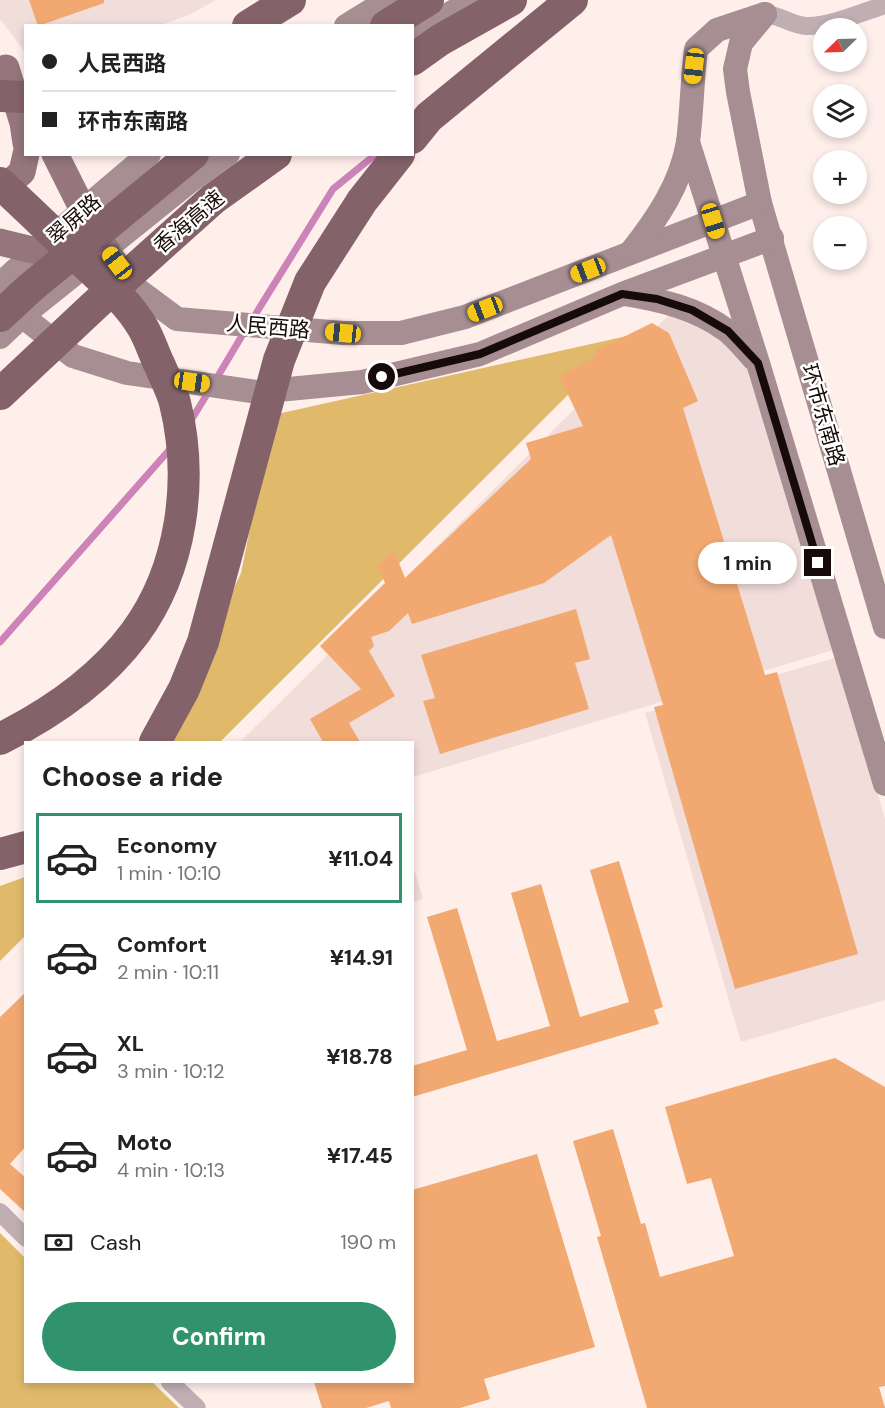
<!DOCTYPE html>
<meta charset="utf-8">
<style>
:root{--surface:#fff;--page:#f2f2f2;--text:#222;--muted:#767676;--line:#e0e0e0;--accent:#30936e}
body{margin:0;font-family:"DM Sans","Noto Sans SC",sans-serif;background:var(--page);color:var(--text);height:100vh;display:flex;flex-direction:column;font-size:22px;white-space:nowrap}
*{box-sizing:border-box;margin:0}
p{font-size:20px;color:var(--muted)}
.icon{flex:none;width:33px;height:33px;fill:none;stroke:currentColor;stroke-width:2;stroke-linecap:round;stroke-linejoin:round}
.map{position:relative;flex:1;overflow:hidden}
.drawer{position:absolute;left:24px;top:741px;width:390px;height:642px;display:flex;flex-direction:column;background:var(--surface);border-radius:0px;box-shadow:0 3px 9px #0003}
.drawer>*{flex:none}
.hud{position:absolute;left:24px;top:24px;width:390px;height:132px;border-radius:0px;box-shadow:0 3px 9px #0003;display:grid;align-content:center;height:132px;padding:0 18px;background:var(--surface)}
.needle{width:39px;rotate:247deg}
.tools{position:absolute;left:813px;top:18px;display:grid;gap:12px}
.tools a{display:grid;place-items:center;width:54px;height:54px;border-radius:50%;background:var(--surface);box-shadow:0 3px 9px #0003;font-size:30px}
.end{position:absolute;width:27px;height:27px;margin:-14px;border:8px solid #170b09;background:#fff;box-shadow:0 0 0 3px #fff}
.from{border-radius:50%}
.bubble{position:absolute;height:42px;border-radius:21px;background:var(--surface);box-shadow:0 3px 9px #0003;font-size:20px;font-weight:700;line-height:42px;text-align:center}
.car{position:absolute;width:18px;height:36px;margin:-18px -9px;border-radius:8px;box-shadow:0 0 4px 2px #0007;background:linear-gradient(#f5c518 24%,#345 0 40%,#f5c518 0 76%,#345 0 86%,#f5c518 0)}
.hud b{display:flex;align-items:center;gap:21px;height:57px;font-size:22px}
.hud b+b{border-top:2px solid var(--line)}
.hud i{width:15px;height:15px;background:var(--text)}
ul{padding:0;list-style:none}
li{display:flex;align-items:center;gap:18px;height:90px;margin:0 12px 9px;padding:0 6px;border:3px solid transparent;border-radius:0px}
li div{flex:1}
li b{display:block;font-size:22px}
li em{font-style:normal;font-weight:700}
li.current{border-color:var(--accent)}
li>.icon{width:54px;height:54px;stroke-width:1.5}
h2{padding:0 18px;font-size:27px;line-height:72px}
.pay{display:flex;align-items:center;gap:15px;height:66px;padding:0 18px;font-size:22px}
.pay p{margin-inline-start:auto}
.cta{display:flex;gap:12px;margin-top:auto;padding:12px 18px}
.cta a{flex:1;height:69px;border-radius:36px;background:var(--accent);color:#fff;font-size:24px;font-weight:700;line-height:69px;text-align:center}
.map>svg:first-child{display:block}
.built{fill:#f1ddd9}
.green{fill:#e0ba6a}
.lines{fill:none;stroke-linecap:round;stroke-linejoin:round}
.stream{stroke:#cc83b7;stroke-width:7}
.building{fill:#f1a871}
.street{stroke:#c0afb2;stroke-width:18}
.secondary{stroke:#a78e93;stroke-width:24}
.primary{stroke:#94767c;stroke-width:27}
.highway{stroke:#846269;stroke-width:32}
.highway-bridge{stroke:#846269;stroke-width:32}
.route{stroke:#170b09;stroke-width:8}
.labels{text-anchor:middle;stroke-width:5;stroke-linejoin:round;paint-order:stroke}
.street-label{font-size:21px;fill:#170b09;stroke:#fff}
</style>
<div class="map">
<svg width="885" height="1408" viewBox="0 0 885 1408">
<rect width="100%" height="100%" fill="#ffefeb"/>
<g class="built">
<path d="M0,0H216L191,14L161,25L26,26L25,52L0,19Z"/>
<path d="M675,309L748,350L836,649L413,777L412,742H240Z"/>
<path d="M838,657L885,819V1000L741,1042L645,713Z"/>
<path d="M412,862L423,899L413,902H412Z"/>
</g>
<g class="green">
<path d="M627,336L220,742H162L241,573L273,415Z"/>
<path d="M25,877V936L0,961V886Z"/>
<path d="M0,1233L25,1258L26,1382H152L179,1408H0Z"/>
</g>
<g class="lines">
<g class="stream">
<path d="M252,320L333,189L376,154"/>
<path d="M215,381L246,329"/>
<path d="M190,422L209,391"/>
<path d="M0,642L171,448"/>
</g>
</g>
<g class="building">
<path d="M29,0H104V3L38,26Z"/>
<path d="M652,323L669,333L698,401L683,408L765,675L777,672L858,954L735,989L654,707L663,705L611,535L544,583L412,624L408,613L389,631L371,637L374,646L369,651L395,696L349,723L360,742H323L310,719L361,689L320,646L385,583L378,566L394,550L405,578L531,459L526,443L583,426L559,376L597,356L595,351Z"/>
<path d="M576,609L590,659L575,663L589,709L440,754L423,701L435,698L421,655Z"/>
<path d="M619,861L663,1007L654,1010L659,1024L412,1097V1066L467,1050L427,917L457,908L497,1041L550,1026L511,893L541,884L580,1017L629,1002L590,870Z"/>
<path d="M26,992V1146L10,1164L26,1178V1213L0,1189V1017Z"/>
<path d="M835,1058L885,1087V1386L879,1387L885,1408H647L597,1237L601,1236L573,1141L613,1129L641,1224L645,1223L660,1277L734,1256L711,1178L687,1184L665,1107Z"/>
<path d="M537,1154L595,1347L484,1379L490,1399L460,1408H391L389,1401L366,1408H322L314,1382H412V1190Z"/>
</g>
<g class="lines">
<g class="street">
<path d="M765,14C780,15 791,25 806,26C829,27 862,12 885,5"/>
<path d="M0,1212L26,1238"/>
<path d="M170,1382L197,1408"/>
</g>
<g class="secondary">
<path d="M765,14L741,43L735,69L738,92L760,203L885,627"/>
<path d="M346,26L388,0"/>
<path d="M412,36L473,0"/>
<path d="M688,142L758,363L885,784"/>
<path d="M96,233L106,249L138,290L177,319L343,333H401L465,317L760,203"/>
<path d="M631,252C657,219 681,184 688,142C692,111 692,80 696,49L717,30L765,14"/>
<path d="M0,284L83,210L149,154"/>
<path d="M624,294C661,300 696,308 726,330C736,338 745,349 753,358"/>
<path d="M22,316L73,356L127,373L257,392L362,382L480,354L622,294L772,238"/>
<path d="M0,337L22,316L194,178L228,154"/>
</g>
<g class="primary">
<path d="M6,68L23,123L26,143"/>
<path d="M55,154L83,210"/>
<path d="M0,191L22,172L26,154"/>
<path d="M0,242L37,251L106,249"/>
</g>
<g class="highway">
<path d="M248,26L290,0"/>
<path d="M386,26L428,0"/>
<path d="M412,60L440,40L511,0"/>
<path d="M412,138L429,117L572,0"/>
<path d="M0,854L26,847"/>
</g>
<g class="highway-bridge">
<path d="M0,96L26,97"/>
<path d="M0,183C28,209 55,235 82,261C104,282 128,302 143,328C150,340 154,354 160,366C165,378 172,391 175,403C194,480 182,569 135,633C101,679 50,714 0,739"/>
<path d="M0,316L30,288L193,154"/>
<path d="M0,394L96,304L213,199L276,154"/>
<path d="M155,742L184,689L203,642L279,360L310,282L362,201L399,154"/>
</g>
</g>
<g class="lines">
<path class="route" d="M382,377L480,354L622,294L657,299L692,310L728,331L758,363L818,563"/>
</g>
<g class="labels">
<g class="street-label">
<text transform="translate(74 219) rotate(-41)" y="7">翠屏路</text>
<text transform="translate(189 222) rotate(-40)" y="7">香海高速</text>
<text transform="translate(268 327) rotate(5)" y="7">人民西路</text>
<text transform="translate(823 415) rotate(74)" y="7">环市东南路</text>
</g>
</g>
</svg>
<div class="tools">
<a><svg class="needle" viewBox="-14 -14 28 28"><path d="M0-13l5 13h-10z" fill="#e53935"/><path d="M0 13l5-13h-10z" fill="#767676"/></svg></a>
<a><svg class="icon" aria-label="layers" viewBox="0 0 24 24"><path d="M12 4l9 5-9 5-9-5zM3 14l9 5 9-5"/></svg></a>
<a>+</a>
<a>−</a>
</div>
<i class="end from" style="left:382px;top:377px"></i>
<i class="end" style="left:818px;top:563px"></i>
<div class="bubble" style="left:698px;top:542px;width:99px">1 min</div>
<i class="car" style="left:694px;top:66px;rotate:187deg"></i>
<i class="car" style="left:713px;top:221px;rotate:163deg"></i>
<i class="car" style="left:117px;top:263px;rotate:322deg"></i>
<i class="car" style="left:588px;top:270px;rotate:249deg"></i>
<i class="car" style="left:485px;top:309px;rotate:249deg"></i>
<i class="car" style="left:343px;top:333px;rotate:276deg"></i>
<i class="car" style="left:192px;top:382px;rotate:98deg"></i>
<div class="hud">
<b><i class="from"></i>人民西路</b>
<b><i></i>环市东南路</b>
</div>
<section class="drawer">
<h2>Choose a ride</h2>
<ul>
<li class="current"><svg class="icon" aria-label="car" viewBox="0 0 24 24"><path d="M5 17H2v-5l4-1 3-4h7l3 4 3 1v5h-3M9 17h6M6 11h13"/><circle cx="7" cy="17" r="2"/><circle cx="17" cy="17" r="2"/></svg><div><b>Economy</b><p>1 min · 10:10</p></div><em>¥11.04</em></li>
<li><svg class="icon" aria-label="car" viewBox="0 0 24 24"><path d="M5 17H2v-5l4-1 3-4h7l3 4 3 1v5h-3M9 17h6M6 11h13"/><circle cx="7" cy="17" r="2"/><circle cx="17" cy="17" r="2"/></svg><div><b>Comfort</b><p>2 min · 10:11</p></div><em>¥14.91</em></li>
<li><svg class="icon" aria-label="car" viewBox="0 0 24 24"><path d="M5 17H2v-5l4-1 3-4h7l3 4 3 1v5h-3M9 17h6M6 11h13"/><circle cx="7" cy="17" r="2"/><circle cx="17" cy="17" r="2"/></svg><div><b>XL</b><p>3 min · 10:12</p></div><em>¥18.78</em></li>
<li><svg class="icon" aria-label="car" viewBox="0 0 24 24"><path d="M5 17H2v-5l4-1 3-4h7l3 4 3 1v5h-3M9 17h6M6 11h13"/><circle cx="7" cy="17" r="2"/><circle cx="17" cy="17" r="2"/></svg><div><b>Moto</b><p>4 min · 10:13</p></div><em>¥17.45</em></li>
</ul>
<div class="pay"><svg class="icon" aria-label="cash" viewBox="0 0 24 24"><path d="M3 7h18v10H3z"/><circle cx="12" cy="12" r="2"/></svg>Cash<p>190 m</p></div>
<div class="cta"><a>Confirm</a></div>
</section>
</div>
